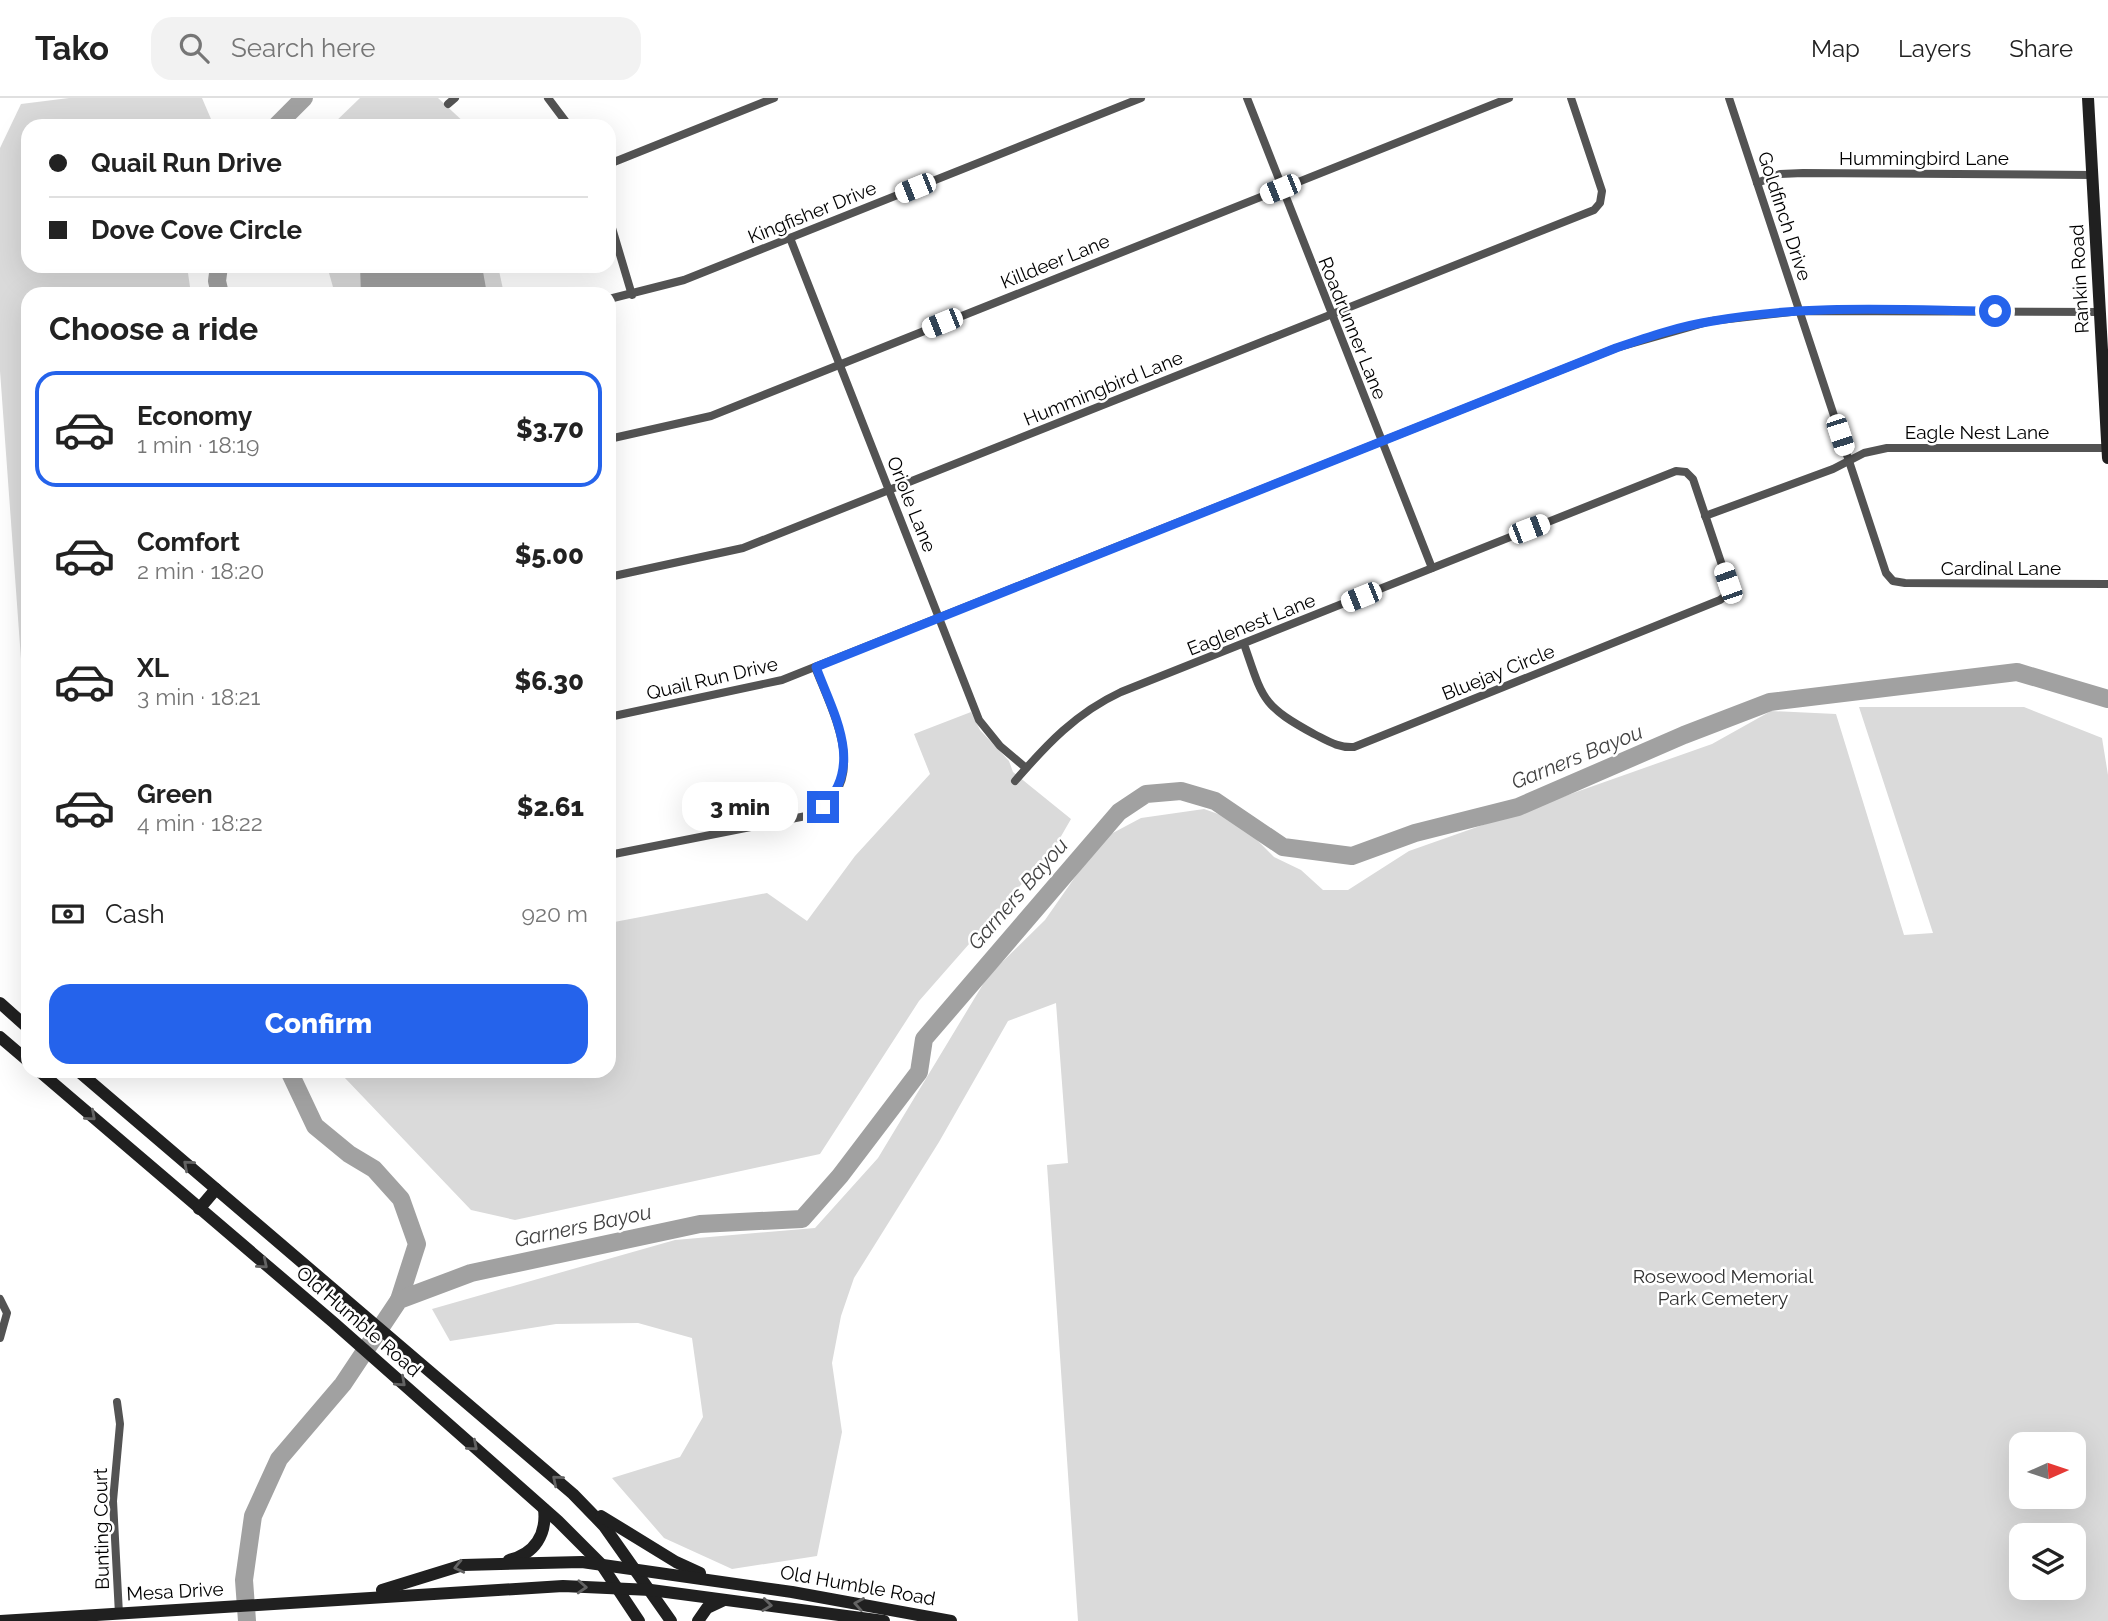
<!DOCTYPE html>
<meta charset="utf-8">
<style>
:root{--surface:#fff;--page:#f2f2f2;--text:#222;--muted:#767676;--line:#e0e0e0;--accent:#2563eb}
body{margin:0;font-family:Raleway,sans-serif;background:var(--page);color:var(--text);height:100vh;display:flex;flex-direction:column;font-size:26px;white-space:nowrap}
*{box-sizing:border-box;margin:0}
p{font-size:23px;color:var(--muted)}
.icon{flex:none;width:38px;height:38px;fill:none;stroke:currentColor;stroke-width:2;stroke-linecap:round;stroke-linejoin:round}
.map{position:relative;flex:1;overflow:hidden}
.drawer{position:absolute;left:21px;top:189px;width:595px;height:791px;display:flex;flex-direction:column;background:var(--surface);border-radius:21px;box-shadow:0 7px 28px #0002}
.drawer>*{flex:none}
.banner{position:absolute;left:21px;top:21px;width:595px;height:154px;border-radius:21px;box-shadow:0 7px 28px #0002;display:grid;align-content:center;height:154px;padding:0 28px;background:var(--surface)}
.needle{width:46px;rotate:87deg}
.buttons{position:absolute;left:2009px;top:1334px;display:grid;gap:14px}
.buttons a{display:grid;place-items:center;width:77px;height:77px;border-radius:14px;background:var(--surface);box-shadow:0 7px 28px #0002;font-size:35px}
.end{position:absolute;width:32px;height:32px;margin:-16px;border:9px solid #2563eb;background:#fff;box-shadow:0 0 0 4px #fff}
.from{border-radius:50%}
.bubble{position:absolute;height:49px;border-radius:21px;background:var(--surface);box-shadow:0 7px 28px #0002;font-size:23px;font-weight:800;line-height:49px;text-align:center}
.car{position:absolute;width:21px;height:42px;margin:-21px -10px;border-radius:9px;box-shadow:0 0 5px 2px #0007;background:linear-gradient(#fff 24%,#345 0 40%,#fff 0 76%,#345 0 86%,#fff 0)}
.banner b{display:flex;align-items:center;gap:24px;height:66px;font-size:26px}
.banner b+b{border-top:2px solid var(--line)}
.banner i{width:18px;height:18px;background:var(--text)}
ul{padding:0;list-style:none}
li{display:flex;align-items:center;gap:21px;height:116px;margin:0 14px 10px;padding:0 14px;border:4px solid transparent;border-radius:21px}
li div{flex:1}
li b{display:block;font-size:26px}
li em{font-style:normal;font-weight:800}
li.on{border-color:var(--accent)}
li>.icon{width:63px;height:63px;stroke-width:1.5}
h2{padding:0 28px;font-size:32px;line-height:84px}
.pay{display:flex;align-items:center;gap:18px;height:77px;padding:0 28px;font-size:26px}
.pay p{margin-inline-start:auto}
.cta{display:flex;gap:14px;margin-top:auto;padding:14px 28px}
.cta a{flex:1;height:80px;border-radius:21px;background:var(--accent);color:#fff;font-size:28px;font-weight:800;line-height:80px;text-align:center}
header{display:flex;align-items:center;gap:42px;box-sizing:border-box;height:98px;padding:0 35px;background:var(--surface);border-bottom:2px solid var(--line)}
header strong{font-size:33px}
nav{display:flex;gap:38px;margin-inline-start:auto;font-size:24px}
.search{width:490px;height:63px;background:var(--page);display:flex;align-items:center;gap:18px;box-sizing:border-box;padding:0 24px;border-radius:21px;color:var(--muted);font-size:26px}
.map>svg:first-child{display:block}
.green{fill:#dadada;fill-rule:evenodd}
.water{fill:#a1a1a1}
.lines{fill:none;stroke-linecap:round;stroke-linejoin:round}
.river{stroke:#a1a1a1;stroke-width:18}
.street{stroke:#535353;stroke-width:8}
.secondary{stroke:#202020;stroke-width:12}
.oneway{stroke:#636363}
.route{stroke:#2563eb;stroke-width:9}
.labels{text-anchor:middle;stroke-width:5;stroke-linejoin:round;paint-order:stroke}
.street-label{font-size:19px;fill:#000;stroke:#fff}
.park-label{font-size:19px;fill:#313131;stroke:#fff}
.water-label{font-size:21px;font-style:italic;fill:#424242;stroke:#fff}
</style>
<header>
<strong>Tako</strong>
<div class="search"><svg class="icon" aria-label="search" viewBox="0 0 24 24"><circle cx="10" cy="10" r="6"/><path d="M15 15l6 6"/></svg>Search here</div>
<nav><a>Map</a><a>Layers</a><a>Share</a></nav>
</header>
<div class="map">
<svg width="2108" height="1523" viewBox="0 0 2108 1523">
<rect width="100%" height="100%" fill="#fff"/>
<g class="green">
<path d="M69,0H202L214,28H28V168H187L191,196H28V555L21,561L0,273V50L21,6Z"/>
<path d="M360,0H438L468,28H331Z"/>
<path d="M327,168H498L504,196H335Z"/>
<path d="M1859,609H2024L2102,640L2108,677V1523H1078L1047,1067L1068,1065L1056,905L1008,923L939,1044L854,1180L841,1218L832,1265L842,1334L817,1458L732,1471L664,1440L612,1380L680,1359L703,1319L692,1240L638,1225L556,1226L450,1243L432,1211L675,1142L815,1130L878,1060L988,878L1045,822L1089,759L1109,737L1141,720L1204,711L1238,723L1274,759L1301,772L1323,792H1348L1409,753L1712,646L1771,613L1836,616L1904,837L1933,835ZM2021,1346H2074V1398H2021ZM2021,1437H2074V1489H2021Z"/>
<path d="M971,614L980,632L1009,663L1013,674L1071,721L1056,747L919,903L820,1056L515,1122L471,1112L344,979L341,973H609V825L767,795L807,823L855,758L930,676L914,636Z"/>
</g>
<path class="water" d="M360,168H482L487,196H361Z"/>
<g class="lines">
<g class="river">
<path d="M276,28L304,0"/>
<path d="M219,168L217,183L220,196"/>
<path d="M289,973L315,1028L349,1056L374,1071L401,1101L417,1146L399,1202"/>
<path d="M247,1523L244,1482L253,1418L279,1361L343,1286L399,1202L471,1175L700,1126L802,1121L840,1078L919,974L924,941L1119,714L1146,696L1181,693L1215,703L1283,749L1352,758L1415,735L1518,709L1684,637L1770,604L2017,574L2108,601"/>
</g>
<g class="street">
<path d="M548,0L569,28"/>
<path d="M1247,0L1432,470"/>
<path d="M1729,0L1886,475L1893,483L1905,485L2108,486"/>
<path d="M448,6L455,0"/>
<path d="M609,66L774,0"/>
<path d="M1757,85L1780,76L1803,75L2093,77"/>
<path d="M609,120L632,197"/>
<path d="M790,140L979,622L1000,648L1026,670"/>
<path d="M609,201L684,182L1141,0"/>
<path d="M609,341L711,318L1509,0"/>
<path d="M1705,418L1833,371L1864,355L1887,350H2107"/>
<path d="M609,479L743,450L1594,112L1600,105L1602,93L1571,0"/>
<path d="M609,619L782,582L1616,250L1711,223L1800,213L2100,214"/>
<path d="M1015,683C1047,646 1076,615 1121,594L1676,373L1686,374L1693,381L1728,485V496L1720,502L1354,649C1338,650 1328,643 1314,636C1261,607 1263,601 1244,546"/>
<path d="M609,757L806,718C874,689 834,618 815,569"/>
<path d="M0,1201L7,1215L0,1240"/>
<path d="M117,1304L120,1326L113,1403L119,1516"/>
</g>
<g class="secondary">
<path d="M2088,0L2108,360"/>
<path d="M0,905L28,930"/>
<path d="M0,939L28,963"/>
<path d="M39,973L333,1224L558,1423L601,1466L639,1523"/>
<path d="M78,973L573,1396L604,1428L671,1523"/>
<path d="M199,1111L216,1091"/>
<path d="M601,1418L676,1464L700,1475"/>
<path d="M509,1462C535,1456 547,1436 544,1411"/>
<path d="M382,1492L463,1467L582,1464L792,1494L951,1523"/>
<path d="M0,1523L563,1488L651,1492L884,1523"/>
<path d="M698,1523L707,1510L724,1502"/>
</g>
</g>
<defs><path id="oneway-chevron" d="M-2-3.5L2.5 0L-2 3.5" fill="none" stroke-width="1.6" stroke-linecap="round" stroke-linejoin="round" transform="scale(1.75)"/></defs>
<g class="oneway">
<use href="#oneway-chevron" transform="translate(91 1018) rotate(41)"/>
<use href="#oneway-chevron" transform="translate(188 1067) rotate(-139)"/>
<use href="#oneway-chevron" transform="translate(263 1166) rotate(40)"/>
<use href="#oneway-chevron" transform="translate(401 1284) rotate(42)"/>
<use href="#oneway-chevron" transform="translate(473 1348) rotate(41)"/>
<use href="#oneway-chevron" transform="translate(557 1382) rotate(-140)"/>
<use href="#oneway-chevron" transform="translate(459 1469) rotate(167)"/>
<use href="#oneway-chevron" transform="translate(582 1489) rotate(3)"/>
<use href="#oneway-chevron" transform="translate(859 1506) rotate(-170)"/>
<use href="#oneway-chevron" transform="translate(767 1507) rotate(7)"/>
</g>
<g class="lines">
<path class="route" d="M823,709C865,667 833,615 816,569L1616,250C1648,239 1680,228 1713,223C1806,206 1901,212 1995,213"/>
</g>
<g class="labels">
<g class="street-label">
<text x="1924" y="67">Hummingbird Lane</text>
<text transform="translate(812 114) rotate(-22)" y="7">Kingfisher Drive</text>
<text transform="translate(1785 118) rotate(72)" y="7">Goldfinch Drive</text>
<text transform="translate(1055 163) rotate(-22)" y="7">Killdeer Lane</text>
<text transform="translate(2079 181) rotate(-93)" y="7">Rankin Road</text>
<text transform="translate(1353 230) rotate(68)" y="7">Roadrunner Lane</text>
<text transform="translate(1103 290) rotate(-22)" y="7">Hummingbird Lane</text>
<text x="1977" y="341">Eagle Nest Lane</text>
<text transform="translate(912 406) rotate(68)" y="7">Oriole Lane</text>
<text x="2001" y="477">Cardinal Lane</text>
<text transform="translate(1251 526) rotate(-22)" y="7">Eaglenest Lane</text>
<text transform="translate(1498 574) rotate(-22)" y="7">Bluejay Circle</text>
<text transform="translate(712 580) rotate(-13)" y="7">Quail Run Drive</text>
<text transform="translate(359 1223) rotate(41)" y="7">Old Humble Road</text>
<text transform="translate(101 1431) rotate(-91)" y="7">Bunting Court</text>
<text transform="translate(858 1487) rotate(10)" y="7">Old Humble Road</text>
<text transform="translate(175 1493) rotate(-3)" y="7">Mesa Drive</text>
</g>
<g class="park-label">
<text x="1723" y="1185">Rosewood Memorial<tspan x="1723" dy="22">Park Cemetery</tspan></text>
</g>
<g class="water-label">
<text transform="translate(1577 659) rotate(-22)" y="7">Garners Bayou</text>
<text transform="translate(1018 796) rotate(-49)" y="7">Garners Bayou</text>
<text transform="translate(583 1128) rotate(-12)" y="7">Garners Bayou</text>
</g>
</g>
</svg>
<div class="buttons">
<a><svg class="needle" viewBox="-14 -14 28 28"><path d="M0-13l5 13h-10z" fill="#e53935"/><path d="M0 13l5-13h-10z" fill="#767676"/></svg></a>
<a><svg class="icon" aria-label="layers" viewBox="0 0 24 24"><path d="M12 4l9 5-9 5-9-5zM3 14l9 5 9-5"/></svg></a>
</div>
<i class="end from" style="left:1995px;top:213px"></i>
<i class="end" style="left:823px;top:709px"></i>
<div class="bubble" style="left:682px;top:684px;width:116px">3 min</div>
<i class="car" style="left:915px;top:90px;rotate:248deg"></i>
<i class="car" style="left:1280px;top:91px;rotate:248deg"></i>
<i class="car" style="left:942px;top:225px;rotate:248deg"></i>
<i class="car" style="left:1840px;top:337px;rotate:162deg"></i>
<i class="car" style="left:1529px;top:431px;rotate:69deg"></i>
<i class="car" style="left:1728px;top:485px;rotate:341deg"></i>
<i class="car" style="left:1361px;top:499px;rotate:248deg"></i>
<div class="banner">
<b><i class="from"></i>Quail Run Drive</b>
<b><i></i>Dove Cove Circle</b>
</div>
<section class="drawer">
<h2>Choose a ride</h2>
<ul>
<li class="on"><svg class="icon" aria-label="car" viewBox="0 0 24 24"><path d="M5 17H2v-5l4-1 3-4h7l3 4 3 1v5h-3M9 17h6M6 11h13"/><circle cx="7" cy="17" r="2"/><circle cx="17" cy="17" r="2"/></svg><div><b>Economy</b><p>1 min · 18:19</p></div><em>$3.70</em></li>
<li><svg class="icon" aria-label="car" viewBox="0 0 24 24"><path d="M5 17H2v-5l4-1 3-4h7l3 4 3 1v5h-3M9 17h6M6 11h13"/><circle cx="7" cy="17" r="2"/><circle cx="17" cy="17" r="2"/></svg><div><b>Comfort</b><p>2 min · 18:20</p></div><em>$5.00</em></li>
<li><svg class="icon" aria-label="car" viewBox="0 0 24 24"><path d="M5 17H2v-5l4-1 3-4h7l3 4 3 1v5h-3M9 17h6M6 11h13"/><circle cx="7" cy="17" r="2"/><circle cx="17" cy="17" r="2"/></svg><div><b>XL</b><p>3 min · 18:21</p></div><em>$6.30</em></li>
<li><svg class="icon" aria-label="car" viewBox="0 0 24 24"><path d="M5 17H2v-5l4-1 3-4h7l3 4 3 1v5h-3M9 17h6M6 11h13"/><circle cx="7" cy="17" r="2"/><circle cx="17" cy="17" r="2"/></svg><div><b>Green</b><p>4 min · 18:22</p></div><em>$2.61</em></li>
</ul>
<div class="pay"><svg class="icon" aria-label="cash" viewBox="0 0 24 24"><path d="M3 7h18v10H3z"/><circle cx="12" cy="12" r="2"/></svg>Cash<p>920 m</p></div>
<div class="cta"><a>Confirm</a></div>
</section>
</div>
